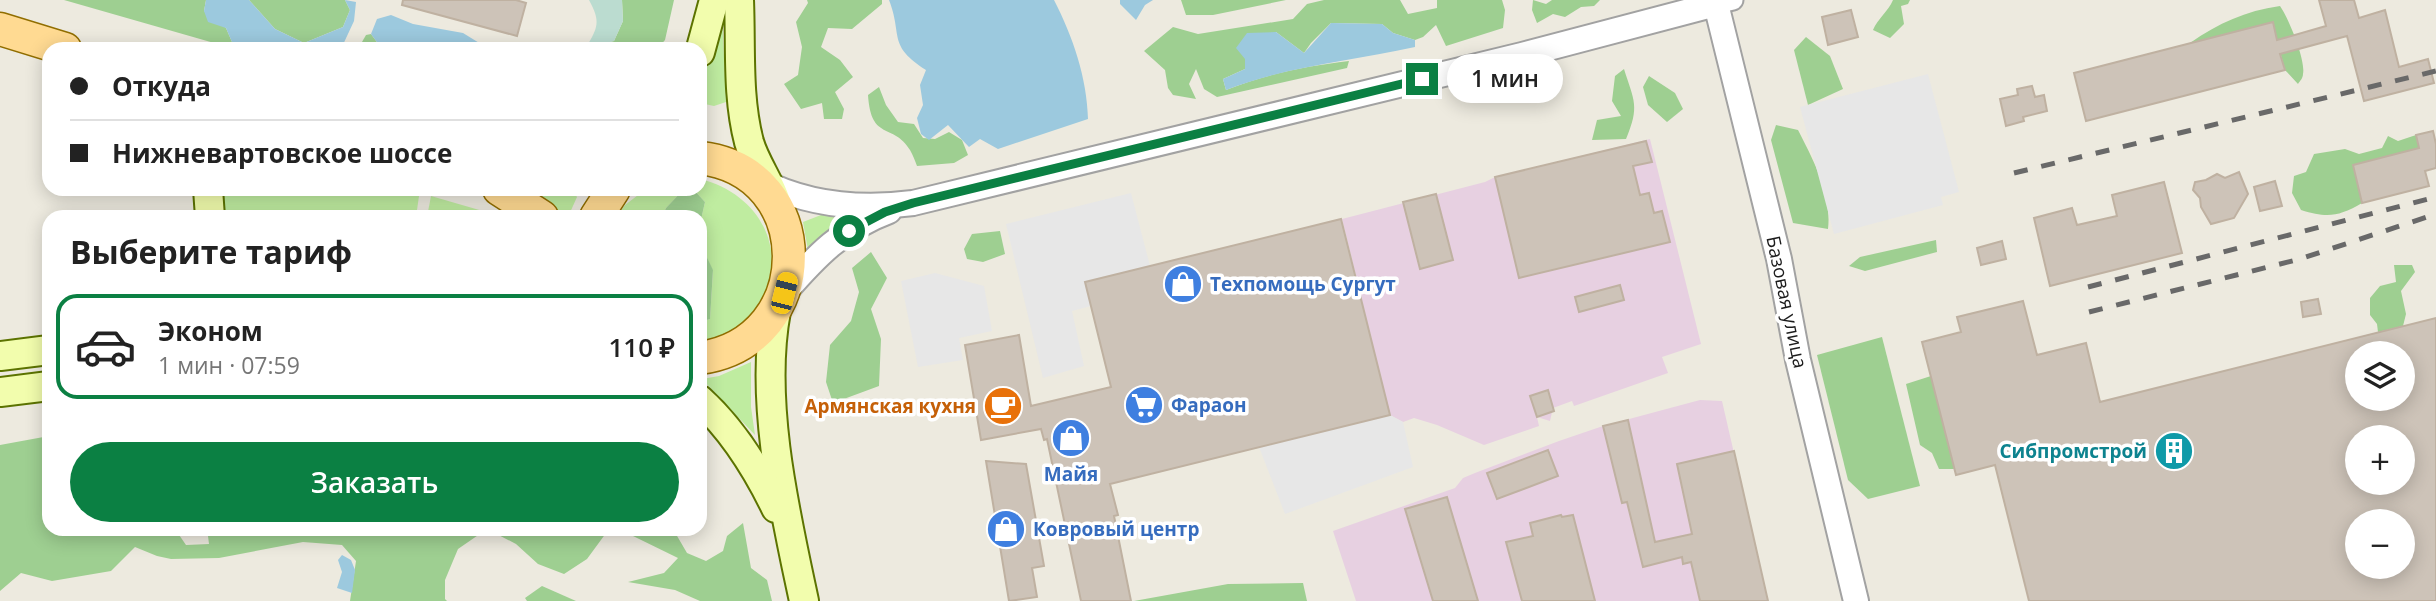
<!DOCTYPE html>
<html lang="ru">
<meta charset="utf-8">
<style>
:root{--surface:#fff;--page:#f2f2f2;--text:#222;--muted:#767676;--line:#e0e0e0;--accent:#0b8043}
body{margin:0;font-family:"Open Sans",sans-serif;background:var(--page);color:var(--text);height:100vh;display:flex;flex-direction:column;font-size:26px;white-space:nowrap}
*{box-sizing:border-box;margin:0}
p{font-size:23px;color:var(--muted)}
.icon{flex:none;width:38px;height:38px;fill:none;stroke:currentColor;stroke-width:2;stroke-linecap:round;stroke-linejoin:round}
.map{position:relative;flex:1;overflow:hidden}
.sheet{position:absolute;left:42px;top:210px;width:665px;height:326px;display:flex;flex-direction:column;background:var(--surface);border-radius:21px;box-shadow:0 4px 18px #0003}
.sheet>*{flex:none}
.top-card{position:absolute;left:42px;top:42px;width:665px;height:154px;border-radius:21px;box-shadow:0 4px 18px #0003;display:grid;align-content:center;height:154px;padding:0 28px;background:var(--surface)}
.fabs{position:absolute;left:2345px;top:341px;display:grid;gap:14px}
.fabs a{display:grid;place-items:center;width:70px;height:70px;border-radius:50%;background:var(--surface);box-shadow:0 4px 18px #0003;font-size:35px}
.end{position:absolute;width:32px;height:32px;margin:-16px;border:9px solid #0b8043;background:#fff;box-shadow:0 0 0 4px #fff}
.from{border-radius:50%}
.bubble{position:absolute;height:49px;border-radius:24px;background:var(--surface);box-shadow:0 4px 18px #0003;font-size:23px;font-weight:600;line-height:49px;text-align:center}
.car{position:absolute;width:21px;height:42px;margin:-21px -10px;border-radius:9px;box-shadow:0 0 5px 2px #0007;background:linear-gradient(#f5c518 24%,#345 0 40%,#f5c518 0 76%,#345 0 86%,#f5c518 0)}
.top-card b{display:flex;align-items:center;gap:24px;height:66px;font-size:26px}
.top-card b+b{border-top:2px solid var(--line)}
.top-card i{width:18px;height:18px;background:var(--text)}
ul{padding:0;list-style:none}
li{display:flex;align-items:center;gap:21px;height:105px;margin:0 14px 10px;padding:0 14px;border:4px solid transparent;border-radius:21px}
li div{flex:1}
li b{display:block;font-size:26px}
li em{font-style:normal;font-weight:600}
li.on{border-color:var(--accent)}
li>.icon{width:63px;height:63px;stroke-width:1.5}
h2{padding:0 28px;font-size:32px;line-height:84px}
.primary-button{display:flex;gap:14px;margin-top:auto;padding:14px 28px}
.primary-button a{flex:1;height:80px;border-radius:42px;background:var(--accent);color:#fff;font-size:28px;font-weight:600;line-height:80px;text-align:center}
.map>svg:first-child{display:block}
.industrial{fill:#e7d0e1}
.grass{fill:#bfeca0}
.forest{fill:#9ecf91}
.wetland{fill:#bbdcd0}
.parking{fill:#e7e7e7}
.water{fill:#9cc9de}
.building{fill:#cdc3b8;stroke:#bfb1a1;stroke-width:2;fill-rule:evenodd}
.lines{fill:none;stroke-linecap:round;stroke-linejoin:round}
.minor-casing{stroke:#a2a2a2;stroke-width:23}
.tertiary-casing{stroke:#a2a2a2;stroke-width:28}
.secondary-casing{stroke:#5c7300;stroke-width:32}
.primary-casing{stroke:#916e00;stroke-width:35}
.minor{stroke:#fff;stroke-width:19}
.tertiary{stroke:#fff;stroke-width:24}
.secondary{stroke:#f2fdad;stroke-width:28}
.primary{stroke:#ffda92;stroke-width:32}
.rail{stroke:#696969;stroke-width:5;stroke-dasharray:14 14;stroke-linecap:butt}
.route{stroke:#0b8043;stroke-width:9}
.labels{text-anchor:middle;stroke-width:7;stroke-linejoin:round;paint-order:stroke}
.shop-label{font-size:19px;font-weight:bold;fill:#366cbe;stroke:#fff;text-anchor:start}
.street-label{font-size:19px;fill:#1b1b1b;stroke:#fff}
.food-label{font-size:19px;font-weight:bold;fill:#c56008;stroke:#fff;text-anchor:end}
.culture-label{font-size:19px;font-weight:bold;fill:#0d838f;stroke:#fff;text-anchor:end}
</style>
<div class="map">
<svg width="2436" height="601" viewBox="0 0 2436 601">
<rect width="100%" height="100%" fill="#edeadf"/>
<g class="industrial">
<path d="M1650,139L1701,344L1662,357L1668,373L1574,406L1572,401L1553,408L1550,421L1537,417L1539,426L1484,445L1437,425L1414,418L1403,422L1390,415L1342,219L1485,182L1495,177Z"/>
<path d="M1700,400L1722,401L1768,601H1356L1333,531L1455,488L1463,478L1475,473L1559,441L1603,426Z"/>
</g>
<g class="grass">
<path d="M722,12L726,102L714,106L700,103V84Z"/>
<path d="M700,179C773,197 798,276 739,328C730,337 712,340 700,345V322L710,319L713,271L701,245L700,224L705,202L693,189H700Z"/>
<path d="M221,189H420L416,217H224Z"/>
<path d="M646,189H684L666,208L662,217H616L625,205Z"/>
<path d="M575,194L577,197L568,217H559L533,196Z"/>
<path d="M431,196L500,216L501,217H427Z"/>
<path d="M861,214L808,250L803,222L821,215Z"/>
<path d="M751,362V407L755,435L702,379L719,376Z"/>
</g>
<g class="forest">
<path d="M64,0H206L204,11L226,28L235,49Z"/>
<path d="M249,0H345L350,10L343,27L304,43L275,29Z"/>
<path d="M622,0H674L665,40L657,49H558L586,48L614,41L623,21Z"/>
<path d="M807,0H882V4L852,29L828,28L821,47L840,60L853,77L835,92L844,109L842,119H824L822,103L801,109L784,84L798,75L802,47L796,22L808,3Z"/>
<path d="M1181,0H1286L1213,15H1186Z"/>
<path d="M1324,0H1400L1408,14L1437,8V0H1502L1505,10L1503,28L1446,46L1436,25L1423,37L1415,40L1393,33L1382,24L1331,23L1311,43L1304,53L1276,32L1245,59V69L1223,79L1226,90C1266,74 1306,66 1349,61L1347,68L1217,97L1204,89L1196,69L1189,84L1196,99L1173,95L1168,88L1165,70L1144,51L1173,27L1198,34L1293,19L1307,4Z"/>
<path d="M1533,0L1546,4L1552,0H1600L1594,6L1581,7L1565,17L1553,14L1537,23L1532,10Z"/>
<path d="M1893,0H1910L1908,4L1901,6L1904,24L1890,38L1873,30C1878,18 1888,12 1893,0Z"/>
<path d="M2280,6C2288,17 2306,60 2303,74C2303,78 2300,81 2298,84L2285,70L2272,22L2190,43C2219,23 2245,11 2280,6Z"/>
<path d="M371,34L382,49H358L366,35Z"/>
<path d="M1806,37L1830,56L1843,89L1808,105L1794,50Z"/>
<path d="M1624,69C1634,101 1640,106 1626,139L1592,140L1597,120L1621,116L1612,101L1615,76Z"/>
<path d="M1649,76L1675,93L1683,109L1667,122L1648,105L1643,87Z"/>
<path d="M879,87L886,105L898,122L914,124L923,138L935,139L949,132L962,140L968,155L954,163L917,166C915,161 913,155 910,150C893,122 871,142 868,95Z"/>
<path d="M1776,125L1798,130C1813,159 1832,195 1828,229L1793,223L1771,140Z"/>
<path d="M2416,135L2419,148L2353,165L2362,203C2338,217 2327,218 2301,210L2292,193L2294,176L2306,172L2314,154L2345,149L2359,154L2382,148L2388,136L2398,141Z"/>
<path d="M684,189H693L705,202L700,224L701,245L713,270L710,319L700,322V217H662L666,208Z"/>
<path d="M1000,231L1005,254L983,262L967,259L964,249L972,234Z"/>
<path d="M1936,240L1937,252L1865,271L1849,266L1860,257Z"/>
<path d="M871,252L887,278L871,309L881,339L879,386L833,403L826,382L830,345L851,321L859,292L852,268Z"/>
<path d="M2394,265H2412L2415,272L2401,291L2406,314L2403,326L2378,332L2377,324L2370,315V298L2380,286L2396,282Z"/>
<path d="M1882,337L1920,486L1868,499L1848,480L1817,355Z"/>
<path d="M1931,376L1954,469H1939L1932,453L1920,445L1906,384Z"/>
<path d="M49,436V528L175,529L186,545L209,544L207,528L609,529L587,559L564,574L538,564L516,544L487,529L458,549L445,580V599L447,601H350L356,561L342,545L303,542L219,558L171,559L157,556L135,547L111,571L52,581L21,573L0,591V445Z"/>
<path d="M743,523L751,568L767,580L772,601H700L675,590L628,582L664,573L678,558L633,536L637,529H673L687,553L706,561L723,551L727,536Z"/>
<path d="M1303,583L1307,601H1134L1228,584Z"/>
<path d="M542,586L576,601H527L525,598Z"/>
</g>
<path class="wetland" d="M589,0H622L623,21L614,41L586,48C598,27 601,22 589,0Z"/>
<g class="parking">
<path d="M1928,74L1959,192L1941,197L1943,205L1834,234L1800,107Z"/>
<path d="M1131,193L1150,266L1085,283L1091,306L1072,311L1084,366L1043,378L1006,224Z"/>
<path d="M935,273L984,286L992,331L959,338L963,360L918,367L901,281Z"/>
<path d="M1390,415L1403,422L1413,467L1285,514L1259,447Z"/>
</g>
<g class="water">
<path d="M206,0H249L275,29L304,43L343,27L350,10L345,0L356,2L354,21L341,49H235L226,28L208,22L204,11Z"/>
<path d="M889,0H1054C1073,37 1087,78 1088,119L998,149L980,139L969,147L948,125L929,140L921,134L917,118L923,105L920,85L926,70C887,45 903,36 889,0Z"/>
<path d="M1120,0H1153L1145,5L1136,20L1120,4Z"/>
<path d="M391,15L413,24L463,33L489,49H382L371,34L377,19Z"/>
<path d="M1331,23L1382,24L1393,33L1415,40V47C1351,61 1287,66 1226,90L1223,79L1245,69V59L1236,48L1247,33L1276,32L1304,53Z"/>
<path d="M342,555L351,560L355,570L352,593L337,588L342,572L338,560Z"/>
</g>
<g class="building">
<path d="M403,0H516L526,3L517,36L402,5Z"/>
<path d="M2319,0H2354L2359,18L2385,10L2399,67L2428,59L2434,83L2364,101L2347,36L2280,54L2285,70L2086,121L2074,73L2273,22L2277,40L2326,26Z"/>
<path d="M1851,10L1858,37L1828,45L1822,17Z"/>
<path d="M2032,86L2035,97L2044,95L2047,111L2023,117L2024,121L2006,126L2000,99L2018,95L2017,89Z"/>
<path d="M2433,131L2436,144V168L2425,171L2429,186L2362,203L2353,165L2419,148L2416,135Z"/>
<path d="M1646,141L1652,162L1633,166L1640,195L1649,193L1654,213L1662,211L1670,242L1519,278L1495,177Z"/>
<path d="M2239,172L2248,194L2234,218L2211,224L2201,207L2200,198L2193,190L2195,182L2206,180L2217,174L2225,178Z"/>
<path d="M2275,181L2282,206L2260,211L2254,187Z"/>
<path d="M2164,182L2182,253L2050,286L2034,218L2072,208L2077,225L2117,216L2112,195Z"/>
<path d="M1436,194L1453,260L1420,269L1403,202Z"/>
<path d="M1341,219L1390,415L1110,484L1118,515L1114,516L1131,601H1081L1047,439L1044,440L1041,429L981,440L965,345L1019,335L1031,406L1111,387L1085,282Z"/>
<path d="M2002,241L2006,259L1981,265L1977,248Z"/>
<path d="M1620,285L1624,300L1579,312L1575,297Z"/>
<path d="M2318,299L2321,314L2303,317L2301,302Z"/>
<path d="M2023,301L2037,355L2086,343L2100,402L2436,318V601H2029L1995,465L1956,475L1922,342L1961,332L1957,317ZM2357,354H2403V399H2357ZM2357,438H2403V483H2357ZM2357,522H2403V567H2357Z"/>
<path d="M1548,390L1554,411L1537,417L1530,396Z"/>
<path d="M1628,420L1655,542L1692,534L1677,464L1734,451L1768,601H1700L1691,562L1683,564L1682,557L1643,567L1627,502L1622,503L1603,426Z"/>
<path d="M1548,450L1558,476L1497,499L1487,473Z"/>
<path d="M986,461L1026,464L1044,566L1032,568L1037,597L1009,601Z"/>
<path d="M1447,497L1478,601H1433L1405,509Z"/>
<path d="M1561,515L1562,517L1573,515L1595,601H1522L1506,542L1533,536L1530,523Z"/>
</g>
<g class="lines">
<g class="minor-casing">
<path id="minor" d="M1716,4L1733,0"/>
</g>
<g class="tertiary-casing">
<g id="tertiary">
<path d="M757,179C806,205 859,210 913,203L1522,55L1716,4L1779,259L1798,360L1856,601"/>
<path d="M784,293C816,256 843,228 889,211"/>
</g>
</g>
<g class="secondary-casing">
<g id="secondary">
<path d="M739,0C741,48 737,96 749,142C755,163 769,181 776,202"/>
<path d="M700,52L714,0"/>
<path d="M208,189L210,217"/>
<path d="M776,311C759,401 785,512 804,601"/>
<path d="M0,356L49,350"/>
<path d="M0,392L49,386"/>
<path d="M700,400C733,430 757,469 776,508"/>
</g>
</g>
<g class="primary-casing">
<g id="primary">
<path d="M0,29L65,49"/>
<path d="M700,158C818,171 819,341 700,358"/>
<path d="M499,189L542,217"/>
<path d="M596,217L614,189"/>
</g>
</g>
<use href="#minor" class="minor"/>
<use href="#tertiary" class="tertiary"/>
<use href="#secondary" class="secondary"/>
<use href="#primary" class="primary"/>
<g class="rail">
<path d="M2014,173L2436,71"/>
<path d="M2088,287L2436,197"/>
<path d="M2089,312L2300,259L2436,214"/>
</g>
</g>
<g class="lines">
<path class="route" d="M849,231L885,212L913,203L1422,79"/>
</g>
<defs>
<g id="shop-disc" transform="scale(2.0125)"><circle r="9.5" fill="#3f7fe0" stroke="#fff"/><path d="M-5-2.5h2.3a2.7 3.5 0 0 1 5.4 0H5L5.5 6h-11ZM-1.5-2.5h3a1.5 2.3 0 0 0-3 0Z" fill="#fff"/></g>
<g id="supermarket-disc" transform="scale(2.0125)"><circle r="9.5" fill="#3f7fe0" stroke="#fff"/><path d="M-6-5.5h2.5l.6 2H6L4.5 2H-2.5L-4.4-4H-6ZM-1.5 3.2a1.3 1.3 0 1 0 .1 0ZM3 3.2a1.3 1.3 0 1 0 .1 0Z" fill="#fff"/></g>
<g id="cafe-disc" transform="scale(2.0125)"><circle r="9.5" fill="#e8710a" stroke="#fff"/><path d="M-5.5-4.5H6V0H3Q3 3.5 0 3.5H-2.5Q-5.5 3.5-5.5 0ZM3-3.2v2h1.7v-2ZM-6 4.5H4V6H-6Z" fill="#fff"/></g>
<g id="building-disc" transform="scale(2.0125)"><circle r="9.5" fill="#0f9aa8" stroke="#fff"/><path d="M-4-6H4V6H1V3H-1V6H-4ZM-2.5-4.3h1.7v1.8h-1.7ZM.8-4.3h1.7v1.8H.8ZM-2.5-1h1.7V.8h-1.7ZM.8-1h1.7V.8H.8Z" fill="#fff"/></g>
</defs>
<g fill-rule="evenodd">
<use href="#shop-disc" x="1183" y="284"/>
<use href="#supermarket-disc" x="1144" y="405"/>
<use href="#cafe-disc" x="1003" y="406"/>
<use href="#shop-disc" x="1071" y="438"/>
<use href="#building-disc" x="2174" y="451"/>
<use href="#shop-disc" x="1006" y="529"/>
</g>
<g class="labels">
<g class="shop-label">
<text x="1210" y="291">Техпомощь Сургут</text>
<text x="1171" y="412">Фараон</text>
<text x="1071" y="481" text-anchor="middle">Майя</text>
<text x="1033" y="536">Ковровый центр</text>
</g>
<g class="street-label">
<text transform="translate(1787 302) rotate(78)" y="7">Базовая улица</text>
</g>
<g class="food-label">
<text x="976" y="413">Армянская кухня</text>
</g>
<g class="culture-label">
<text x="2147" y="458">Сибпромстрой</text>
</g>
</g>
</svg>
<div class="fabs">
<a><svg class="icon" aria-label="layers" viewBox="0 0 24 24"><path d="M12 4l9 5-9 5-9-5zM3 14l9 5 9-5"/></svg></a>
<a>+</a>
<a>−</a>
</div>
<i class="end from" style="left:849px;top:231px"></i>
<i class="end" style="left:1422px;top:79px"></i>
<div class="bubble" style="left:1447px;top:54px;width:116px">1 мин</div>
<i class="car" style="left:784px;top:293px;rotate:14deg"></i>
<div class="top-card">
<b><i class="from"></i>Откуда</b>
<b><i></i>Нижневартовское шоссе</b>
</div>
<section class="sheet">
<h2>Выберите тариф</h2>
<ul>
<li class="on"><svg class="icon" aria-label="car" viewBox="0 0 24 24"><path d="M5 17H2v-5l4-1 3-4h7l3 4 3 1v5h-3M9 17h6M6 11h13"/><circle cx="7" cy="17" r="2"/><circle cx="17" cy="17" r="2"/></svg><div><b>Эконом</b><p>1 мин · 07:59</p></div><em>110 ₽</em></li>
</ul>
<div class="primary-button"><a>Заказать</a></div>
</section>
</div>
